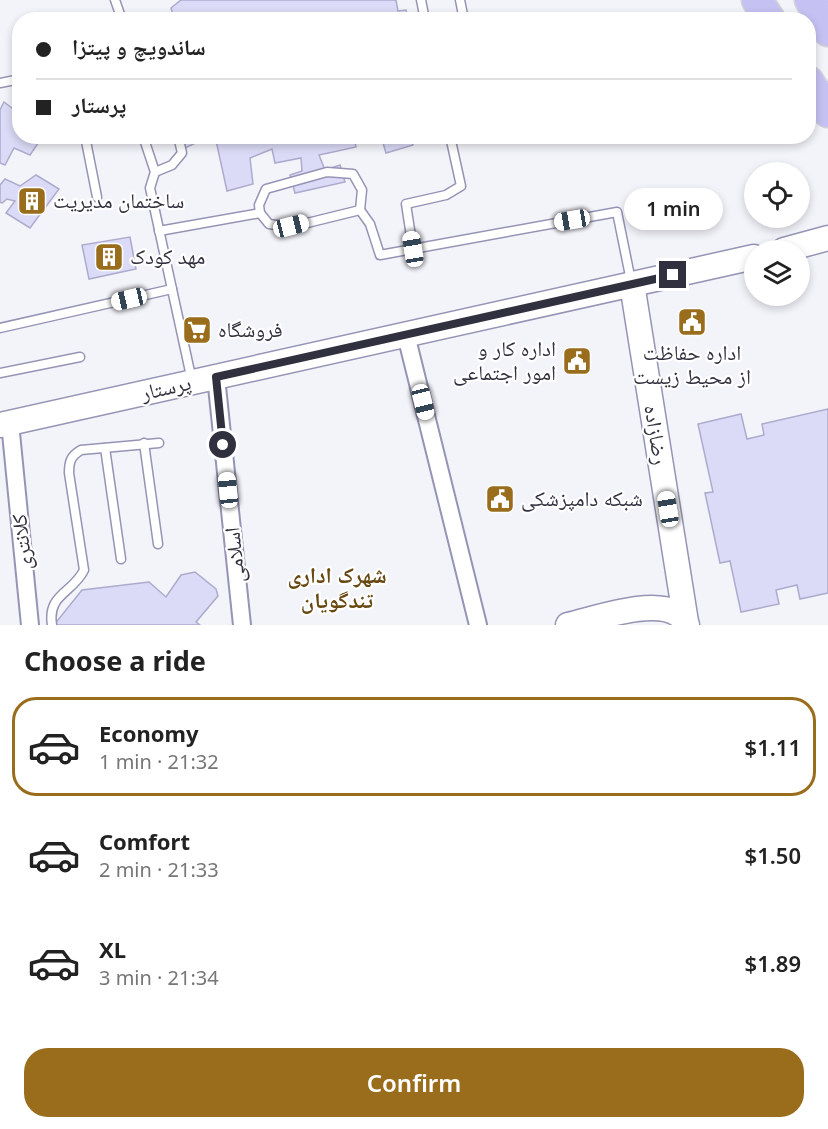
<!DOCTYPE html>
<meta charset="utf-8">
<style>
:root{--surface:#fff;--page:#f2f2f2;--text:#222;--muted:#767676;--line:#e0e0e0;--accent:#996d1c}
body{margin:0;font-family:"Noto Sans","Noto Naskh Arabic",sans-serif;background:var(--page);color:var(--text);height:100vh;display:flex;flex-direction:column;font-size:22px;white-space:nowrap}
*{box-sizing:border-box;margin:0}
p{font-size:20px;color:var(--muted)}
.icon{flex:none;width:33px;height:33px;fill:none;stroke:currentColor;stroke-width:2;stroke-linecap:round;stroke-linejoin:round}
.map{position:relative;height:625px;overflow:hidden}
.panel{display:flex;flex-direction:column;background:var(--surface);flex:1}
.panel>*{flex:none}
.banner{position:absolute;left:12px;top:12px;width:804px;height:132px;border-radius:24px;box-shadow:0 3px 9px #0003;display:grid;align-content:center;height:132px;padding:0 24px;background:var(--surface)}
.controls{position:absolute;left:744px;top:162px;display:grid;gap:12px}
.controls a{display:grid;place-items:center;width:66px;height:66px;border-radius:50%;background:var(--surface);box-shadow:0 3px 9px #0003;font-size:30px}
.end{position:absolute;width:27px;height:27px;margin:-14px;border:8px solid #31303e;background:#fff;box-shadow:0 0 0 3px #fff}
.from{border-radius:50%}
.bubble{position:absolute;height:42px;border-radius:21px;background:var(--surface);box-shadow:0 3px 9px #0003;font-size:20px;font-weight:600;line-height:42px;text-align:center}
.car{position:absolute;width:18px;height:36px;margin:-18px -9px;border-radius:8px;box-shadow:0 0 4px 2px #0007;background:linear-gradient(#fff 24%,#345 0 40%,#fff 0 76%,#345 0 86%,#fff 0)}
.banner b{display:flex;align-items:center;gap:21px;height:57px;font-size:22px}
.banner b+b{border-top:2px solid var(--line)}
.banner i{width:15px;height:15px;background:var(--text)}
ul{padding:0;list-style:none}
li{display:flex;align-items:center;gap:18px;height:99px;margin:0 12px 9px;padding:0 12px;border:3px solid transparent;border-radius:24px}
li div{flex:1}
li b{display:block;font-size:22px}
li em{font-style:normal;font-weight:600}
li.current{border-color:var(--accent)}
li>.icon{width:54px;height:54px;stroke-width:1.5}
h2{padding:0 24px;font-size:27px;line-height:72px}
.action{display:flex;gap:12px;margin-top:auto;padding:12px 24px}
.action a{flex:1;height:69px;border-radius:24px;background:var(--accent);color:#fff;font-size:24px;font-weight:600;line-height:69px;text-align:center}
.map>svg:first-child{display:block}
.building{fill:#dcdbf7;stroke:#adabcd;stroke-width:1.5}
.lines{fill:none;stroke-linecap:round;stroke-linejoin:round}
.lane-casing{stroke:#9694b5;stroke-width:11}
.street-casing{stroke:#9694b5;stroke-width:20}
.secondary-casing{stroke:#9694b5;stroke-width:27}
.highway-casing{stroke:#d2d1d5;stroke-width:33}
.lane{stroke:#fff;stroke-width:8}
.street{stroke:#fff;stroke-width:16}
.secondary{stroke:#fff;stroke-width:24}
.highway{stroke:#c5c2f3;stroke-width:30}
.route{stroke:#31303e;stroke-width:8}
.labels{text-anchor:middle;stroke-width:4.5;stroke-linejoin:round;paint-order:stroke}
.poi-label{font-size:21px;fill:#31303e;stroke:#fff;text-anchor:start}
.street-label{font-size:21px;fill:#31303e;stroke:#fff}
.neighbourhood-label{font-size:22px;font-weight:bold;fill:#674811;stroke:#fff}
</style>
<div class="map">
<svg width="828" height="625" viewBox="0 0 828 625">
<rect width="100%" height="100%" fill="#f3f3fa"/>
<g class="building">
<path d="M181,0H396L398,11L406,10L408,20H189L188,15L174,20L171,8Z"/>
<path d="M4,102L20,114V136H43L30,155L14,148L5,165L0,163V110Z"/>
<path d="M93,136H118V137L95,142Z"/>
<path d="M180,136H202V140L183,149Z"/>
<path d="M215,136H354L356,147L319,155L325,170L340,165L345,182L295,193L290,175L302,171L301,158L275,163L272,149L250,158L253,184L227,191Z"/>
<path d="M381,136H411L413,145L386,153Z"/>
<path d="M36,175L59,189L30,228L6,213L15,201L7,199L2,203L0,202V185L5,179L20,186Z"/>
<path d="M130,237L136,269L89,279L82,245Z"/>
<path d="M828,409V593L800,599L797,585L776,590L779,604L741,612L730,561L720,563L705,493L713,492L698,424L741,414L747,439L764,435L762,424Z"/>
<path d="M195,572L216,589L218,596L196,622L200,625H54L82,590L149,582L166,597L181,575Z"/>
</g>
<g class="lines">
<g class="lane-casing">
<g id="lane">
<path d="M115,0L122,20"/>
<path d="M421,0L425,20"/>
<path d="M460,0L464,20"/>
<path d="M0,83L20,79"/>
<path d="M85,136L97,197"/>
<path d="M143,136L155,172L150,188L192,381"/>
<path d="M155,172L172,165L182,153L178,136"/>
<path d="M260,213L259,205L266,189L327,172L353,174L362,190L360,210"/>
<path d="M159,231L260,213L269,224L291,227L360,210L370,224L380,255L617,212L631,281"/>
<path d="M413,249L406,204L446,195L461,186L450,136"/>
<path d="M0,328L172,289"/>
<path d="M0,373L80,357"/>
<path d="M144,443L158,544"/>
<path d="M105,448L121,559"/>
<path d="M52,625C47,594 73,593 84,570L69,473C69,461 71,456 81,450L159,443"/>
</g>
</g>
<g class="street-casing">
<g id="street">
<path d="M406,335L478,625"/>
<path d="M216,377L242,625"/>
<path d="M10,423L30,625"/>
</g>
</g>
<g class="secondary-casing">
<g id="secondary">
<path d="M784,250L828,238"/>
<path d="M632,284L686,622"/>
<path d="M0,425L754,257"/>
<path d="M568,625C596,619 672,590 687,625"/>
</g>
</g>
<g class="highway-casing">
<g id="highway">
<path d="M757,0L770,20"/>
<path d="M810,0L828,31"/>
<path d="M808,81L828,112"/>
</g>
</g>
<use href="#lane" class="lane"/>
<use href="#street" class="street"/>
<use href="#secondary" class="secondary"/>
<use href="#highway" class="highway"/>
</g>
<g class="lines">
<path class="route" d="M223,445L216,377L673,275"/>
</g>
<defs>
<g id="building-square" transform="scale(1.5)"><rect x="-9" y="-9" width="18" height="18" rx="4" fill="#996d1c" stroke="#fff"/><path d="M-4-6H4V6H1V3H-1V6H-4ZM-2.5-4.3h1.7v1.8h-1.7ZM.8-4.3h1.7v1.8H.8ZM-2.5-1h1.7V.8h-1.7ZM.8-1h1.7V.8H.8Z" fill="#fff"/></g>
<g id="civic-square" transform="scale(1.5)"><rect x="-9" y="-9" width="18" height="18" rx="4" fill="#996d1c" stroke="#fff"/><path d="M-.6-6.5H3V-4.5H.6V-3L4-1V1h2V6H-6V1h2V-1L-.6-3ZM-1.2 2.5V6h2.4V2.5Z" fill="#fff"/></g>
<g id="supermarket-square" transform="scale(1.5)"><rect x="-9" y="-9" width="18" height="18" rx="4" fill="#996d1c" stroke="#fff"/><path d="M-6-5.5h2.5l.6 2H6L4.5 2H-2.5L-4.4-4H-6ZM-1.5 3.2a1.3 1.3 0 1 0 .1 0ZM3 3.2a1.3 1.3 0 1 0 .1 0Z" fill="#fff"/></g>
</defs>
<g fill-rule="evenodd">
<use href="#building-square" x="32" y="201"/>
<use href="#building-square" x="109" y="257"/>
<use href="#civic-square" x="692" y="322"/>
<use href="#supermarket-square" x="197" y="330"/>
<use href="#civic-square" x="577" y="361"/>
<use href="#civic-square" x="500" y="499"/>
</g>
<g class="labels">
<g class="poi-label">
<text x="53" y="208">ساختمان مدیریت</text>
<text x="130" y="264">مهد کودک</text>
<text x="218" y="337">فروشگاه</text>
<text x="556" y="356" text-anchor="end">اداره کار و<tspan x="556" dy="24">امور اجتماعی</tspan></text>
<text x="692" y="360" text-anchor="middle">اداره حفاظت<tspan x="692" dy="24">از محیط زیست</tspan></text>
<text x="521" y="506">شبکه دامپزشکی</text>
</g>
<g class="street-label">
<text transform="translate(166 388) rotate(-13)" y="7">پرستار</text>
<text transform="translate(656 435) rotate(81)" y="7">رضازاده</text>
<text transform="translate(22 542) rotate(-96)" y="7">کلانتری</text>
<text transform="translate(235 555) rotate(-96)" y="7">اسلامی</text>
</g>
<g class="neighbourhood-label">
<text x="337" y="583">شهرک اداری<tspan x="337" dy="25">تندگویان</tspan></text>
</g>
</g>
</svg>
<div class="controls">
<a><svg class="icon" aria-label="locate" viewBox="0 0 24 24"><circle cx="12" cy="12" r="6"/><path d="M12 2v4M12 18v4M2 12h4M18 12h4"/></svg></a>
<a><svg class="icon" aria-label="layers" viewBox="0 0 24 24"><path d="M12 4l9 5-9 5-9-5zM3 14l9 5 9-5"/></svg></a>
</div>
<i class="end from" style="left:223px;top:445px"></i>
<i class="end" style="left:673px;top:275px"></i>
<div class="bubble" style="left:624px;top:188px;width:99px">1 min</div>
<i class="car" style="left:572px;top:220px;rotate:260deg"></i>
<i class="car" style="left:291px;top:226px;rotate:76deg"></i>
<i class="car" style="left:413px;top:249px;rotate:351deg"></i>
<i class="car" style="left:129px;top:299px;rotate:257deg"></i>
<i class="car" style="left:423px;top:402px;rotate:166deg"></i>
<i class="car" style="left:228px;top:490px;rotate:354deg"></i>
<i class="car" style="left:668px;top:509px;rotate:351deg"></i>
<div class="banner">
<b><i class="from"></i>ساندویچ و پیتزا</b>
<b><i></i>پرستار</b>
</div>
</div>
<section class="panel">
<h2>Choose a ride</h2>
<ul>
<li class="current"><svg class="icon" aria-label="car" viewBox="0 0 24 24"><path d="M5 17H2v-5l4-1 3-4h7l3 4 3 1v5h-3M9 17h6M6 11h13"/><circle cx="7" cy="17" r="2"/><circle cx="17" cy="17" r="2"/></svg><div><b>Economy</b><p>1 min · 21:32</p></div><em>$1.11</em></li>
<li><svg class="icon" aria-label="car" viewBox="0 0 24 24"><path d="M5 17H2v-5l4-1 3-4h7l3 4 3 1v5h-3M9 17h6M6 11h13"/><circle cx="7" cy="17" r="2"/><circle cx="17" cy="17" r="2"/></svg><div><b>Comfort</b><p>2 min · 21:33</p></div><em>$1.50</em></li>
<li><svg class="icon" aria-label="car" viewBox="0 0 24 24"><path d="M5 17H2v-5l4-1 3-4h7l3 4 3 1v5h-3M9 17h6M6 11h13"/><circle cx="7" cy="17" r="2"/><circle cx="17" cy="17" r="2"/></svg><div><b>XL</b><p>3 min · 21:34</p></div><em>$1.89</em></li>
</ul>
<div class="action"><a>Confirm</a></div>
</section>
